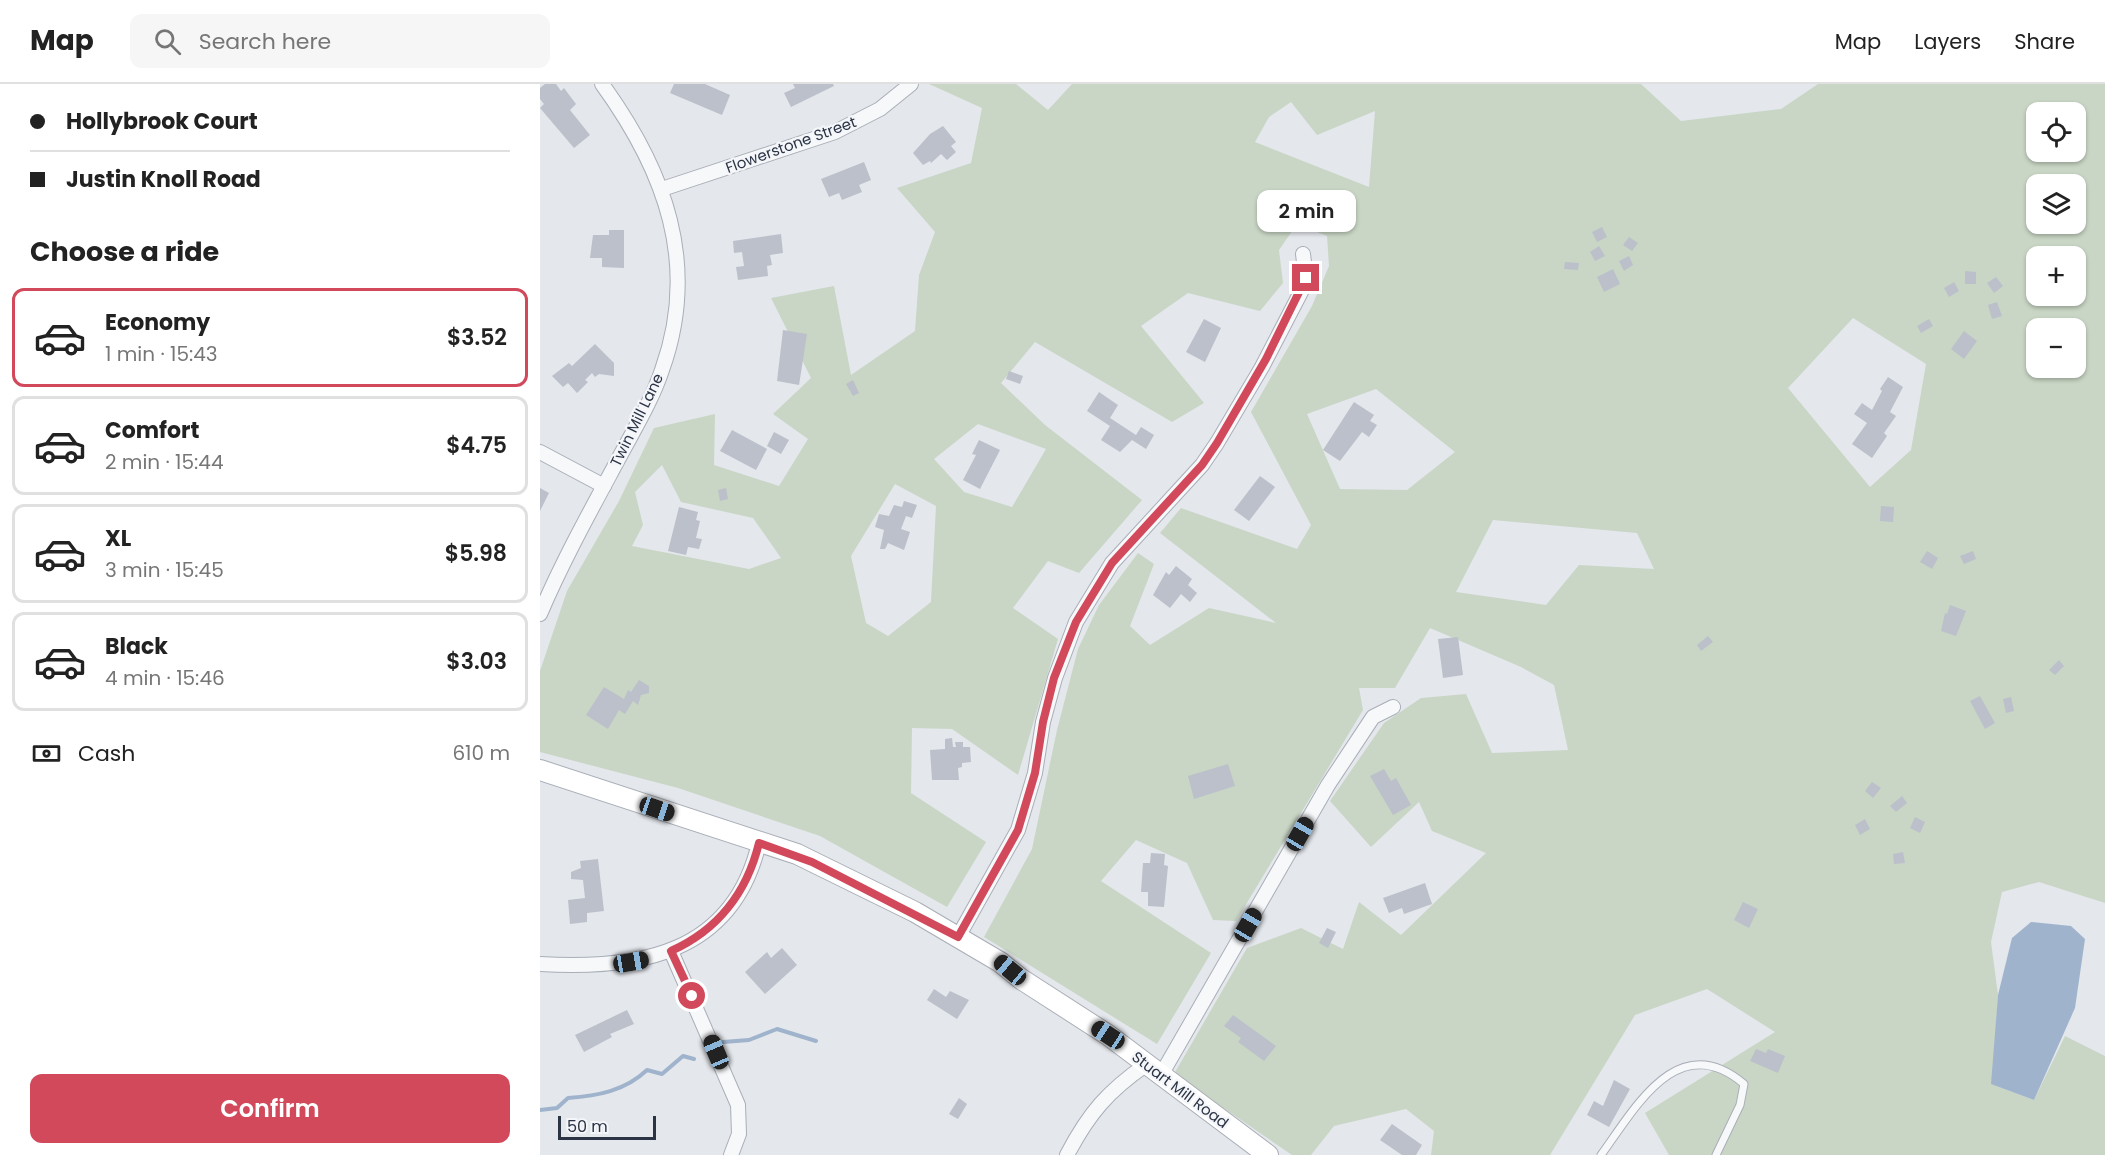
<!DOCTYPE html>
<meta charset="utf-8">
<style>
:root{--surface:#fff;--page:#f6f6f6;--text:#222;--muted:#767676;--line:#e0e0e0;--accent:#d1495b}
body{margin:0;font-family:Poppins,sans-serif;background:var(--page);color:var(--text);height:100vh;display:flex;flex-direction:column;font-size:22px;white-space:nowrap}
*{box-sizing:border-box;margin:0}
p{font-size:20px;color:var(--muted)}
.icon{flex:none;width:33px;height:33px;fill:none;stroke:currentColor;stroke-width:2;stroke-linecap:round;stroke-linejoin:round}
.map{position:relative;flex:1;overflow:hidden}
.drawer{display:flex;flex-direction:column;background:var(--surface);width:540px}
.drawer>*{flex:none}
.hud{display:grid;align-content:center;height:132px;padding:0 30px;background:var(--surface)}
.controls{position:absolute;left:1486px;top:18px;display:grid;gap:12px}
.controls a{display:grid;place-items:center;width:60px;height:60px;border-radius:12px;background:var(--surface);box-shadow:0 2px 4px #0004;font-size:30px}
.scale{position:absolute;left:18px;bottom:15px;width:98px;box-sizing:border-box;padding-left:6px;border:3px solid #2b3445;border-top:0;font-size:16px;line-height:21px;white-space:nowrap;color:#2b3445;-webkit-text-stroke:4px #f4f6f9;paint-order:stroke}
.end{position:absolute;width:27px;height:27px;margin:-14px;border:8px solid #d1495b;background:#fff;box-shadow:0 0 0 3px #fff}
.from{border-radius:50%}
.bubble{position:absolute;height:42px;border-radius:12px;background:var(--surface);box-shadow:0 2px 4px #0004;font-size:20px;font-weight:600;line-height:42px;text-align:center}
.car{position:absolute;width:18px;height:36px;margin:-18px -9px;border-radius:8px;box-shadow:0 0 4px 2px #0007;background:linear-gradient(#222 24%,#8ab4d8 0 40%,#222 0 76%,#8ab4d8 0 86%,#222 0)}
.hud b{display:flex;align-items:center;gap:21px;height:57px;font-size:22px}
.hud b+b{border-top:2px solid var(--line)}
.hud i{width:15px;height:15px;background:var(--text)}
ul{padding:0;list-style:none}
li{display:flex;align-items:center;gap:18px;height:99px;margin:0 12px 9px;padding:0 18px;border:3px solid var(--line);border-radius:12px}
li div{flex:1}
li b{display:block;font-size:22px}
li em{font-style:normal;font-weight:600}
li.current{border-color:var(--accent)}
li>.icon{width:54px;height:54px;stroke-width:1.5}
h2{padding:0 30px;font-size:27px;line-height:72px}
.pay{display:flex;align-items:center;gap:15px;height:66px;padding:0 30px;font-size:22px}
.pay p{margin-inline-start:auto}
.action{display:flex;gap:12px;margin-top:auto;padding:12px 30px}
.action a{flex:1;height:69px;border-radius:12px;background:var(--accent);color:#fff;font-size:24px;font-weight:600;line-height:69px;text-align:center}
header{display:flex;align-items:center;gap:36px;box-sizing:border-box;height:84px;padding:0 30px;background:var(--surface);border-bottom:2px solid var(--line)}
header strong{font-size:28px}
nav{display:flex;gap:33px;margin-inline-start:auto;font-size:21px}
.search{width:420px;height:54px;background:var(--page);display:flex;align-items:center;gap:15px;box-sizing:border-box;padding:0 21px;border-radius:12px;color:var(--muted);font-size:22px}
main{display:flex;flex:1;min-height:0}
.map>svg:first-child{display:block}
.green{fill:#c9d6c5;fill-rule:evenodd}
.water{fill:#9fb4cc}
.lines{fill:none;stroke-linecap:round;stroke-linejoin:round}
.stream{stroke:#9fb4cc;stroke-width:4}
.building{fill:#bbc0ca}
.service-casing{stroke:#a9aeb7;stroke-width:9}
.minor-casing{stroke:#a9aeb7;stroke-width:16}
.secondary-casing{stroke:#a9aeb7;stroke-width:22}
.service{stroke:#f7f8fa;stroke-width:7}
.minor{stroke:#f7f8fa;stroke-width:14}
.secondary{stroke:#fff;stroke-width:20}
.route{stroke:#d1495b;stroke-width:8}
.labels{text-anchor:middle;stroke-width:4.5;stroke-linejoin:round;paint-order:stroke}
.street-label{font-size:15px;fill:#2b3445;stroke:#f4f6f9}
</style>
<header>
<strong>Map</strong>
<div class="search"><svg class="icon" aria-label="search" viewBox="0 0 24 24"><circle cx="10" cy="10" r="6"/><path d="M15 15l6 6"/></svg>Search here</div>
<nav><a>Map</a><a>Layers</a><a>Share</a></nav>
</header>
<main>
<section class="drawer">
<div class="hud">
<b><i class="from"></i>Hollybrook Court</b>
<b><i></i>Justin Knoll Road</b>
</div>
<h2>Choose a ride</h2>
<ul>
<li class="current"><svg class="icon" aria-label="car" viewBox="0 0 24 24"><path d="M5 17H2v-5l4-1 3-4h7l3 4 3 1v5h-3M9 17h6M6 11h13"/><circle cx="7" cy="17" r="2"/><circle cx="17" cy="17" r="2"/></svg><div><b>Economy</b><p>1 min · 15:43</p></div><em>$3.52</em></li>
<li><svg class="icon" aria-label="car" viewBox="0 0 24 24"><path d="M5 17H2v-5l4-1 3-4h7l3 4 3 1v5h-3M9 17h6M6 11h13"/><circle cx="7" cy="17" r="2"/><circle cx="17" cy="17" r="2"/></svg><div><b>Comfort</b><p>2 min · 15:44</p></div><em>$4.75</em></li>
<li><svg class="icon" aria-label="car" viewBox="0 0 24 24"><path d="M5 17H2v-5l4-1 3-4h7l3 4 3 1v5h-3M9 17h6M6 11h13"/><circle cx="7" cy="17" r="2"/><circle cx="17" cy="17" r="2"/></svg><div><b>XL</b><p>3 min · 15:45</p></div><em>$5.98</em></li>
<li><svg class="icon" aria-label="car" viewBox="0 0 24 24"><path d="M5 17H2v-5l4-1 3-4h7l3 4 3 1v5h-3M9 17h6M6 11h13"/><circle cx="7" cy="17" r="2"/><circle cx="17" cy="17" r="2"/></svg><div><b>Black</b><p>4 min · 15:46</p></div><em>$3.03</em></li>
</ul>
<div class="pay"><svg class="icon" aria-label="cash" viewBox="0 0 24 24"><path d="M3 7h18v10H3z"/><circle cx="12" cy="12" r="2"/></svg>Cash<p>610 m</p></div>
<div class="action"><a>Confirm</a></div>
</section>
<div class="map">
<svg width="1565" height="1071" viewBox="0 0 1565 1071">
<rect width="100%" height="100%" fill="#e4e7ec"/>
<path class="green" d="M389,0H476L508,26L532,0H1101L1141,37L1241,25L1278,0H1565V819L1499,798L1462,808L1451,858L1458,911L1452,1000L1494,1016L1525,952L1565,972V1071H1129L1105,1029L1235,948L1167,905L1095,931L1010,1071H891L894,1047L866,1025L794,1042L771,1071H752L634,990L707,864L761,844L803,865L819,818L861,851L946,769L892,747L879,718L831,763L790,717L844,639L881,614L926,610L952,669L1028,666L1014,601L981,583L890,544L855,604H819L823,626L696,837L673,836L647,779L596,756L561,797L671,869L617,960L444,853L492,765L517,646L538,565L559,521L598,469L614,480L590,542L610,561L669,524L736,539L620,449L641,424L757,465L771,441L711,328L772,222L789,182L787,152L757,140L739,166L743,199L720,227L648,209L601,242L664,319L632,338L495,258L461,299L505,341L602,416L539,489L508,477L473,524L518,555L478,691L412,645L372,644L371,709L446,758L407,823L280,752L138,704L0,668V587L27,507L79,417L114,344L175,330L174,381L239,402L268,355L233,330L271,294L231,214L294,202L311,291L375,247L379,191L395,148L357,104L431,79L442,24ZM751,18L777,51L835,27L829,103L715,58L729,33ZM1497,28H1536V68H1497ZM1497,100H1536V140H1497ZM1497,172H1536V212H1497ZM1313,234L1386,280L1371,366L1330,403L1248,304ZM1497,244H1536V284H1497ZM836,305L915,368L867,406L800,405L767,330ZM438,340L506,365L472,423L424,408L394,375ZM122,381L141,418L213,434L241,474L209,485L92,462L103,441L95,408ZM355,400L396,422L391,518L348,552L326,539L311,472ZM953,436L1097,449L1114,485L1039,481L1006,521L916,508Z"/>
<path class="water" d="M1491,838L1531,842L1545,855L1535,924L1494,1016L1451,1000L1458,911L1472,854Z"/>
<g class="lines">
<g class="stream">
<path d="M183,958L209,956L237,945L276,957"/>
<path d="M0,1026L17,1024L28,1014C57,1012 85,1007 107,986L122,990L143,972L154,975"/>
</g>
</g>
<g class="building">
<path d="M5,0H16L21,7L24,4L36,20L30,26L50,51L34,64L0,24L4,20L0,15V4Z"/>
<path d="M134,0H165L190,11L182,31L130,9Z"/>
<path d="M253,0H293L294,2L251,23L244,9L255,4Z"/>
<path d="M403,42L416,58L411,62L416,68L407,76L401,70L391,79L390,77L383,81L373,69L390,50Z"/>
<path d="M324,78L331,96L319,101L322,108L302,116L299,109L289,113L281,95Z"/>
<path d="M1062,143L1067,153L1057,158L1052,148Z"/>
<path d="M69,146H84V184L62,183V174H50L53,151H69Z"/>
<path d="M241,150L243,169L230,171L232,181L227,182L228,192L198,196L196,183L204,182L202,168L194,169L193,157Z"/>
<path d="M1089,153L1098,159L1092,167L1083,161Z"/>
<path d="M1059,162L1065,172L1055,177L1050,168Z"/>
<path d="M1089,172L1093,181L1084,187L1079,177Z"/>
<path d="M1025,178L1039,179L1038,186L1024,185Z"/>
<path d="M1073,185L1080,200L1064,208L1057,193Z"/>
<path d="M1425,187L1436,188V200H1425Z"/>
<path d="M1456,193L1463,202L1454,209L1447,199Z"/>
<path d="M1414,198L1419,207L1409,213L1404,204Z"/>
<path d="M1457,218L1462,232L1452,235L1448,221Z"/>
<path d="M664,235L681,244L665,278L646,268Z"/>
<path d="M1389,235L1393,242L1381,249L1377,242Z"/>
<path d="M243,246L267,250L259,301L237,297Z"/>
<path d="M1424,247L1437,257L1424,275L1411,265Z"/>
<path d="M55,260L74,279V292L59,290L55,293L52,289L45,296L48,298L37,309L28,299L23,303L12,292L29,279L32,282Z"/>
<path d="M469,287L483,292L480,300L466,295Z"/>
<path d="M1348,293L1363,303L1350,328L1356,332L1344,349L1347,352L1332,374L1312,360L1327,339L1314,330L1322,319L1332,326L1342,307L1340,305Z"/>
<path d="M313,296L319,309L313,312L306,300Z"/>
<path d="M559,308L578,321L570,334L596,351L601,343L614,351L606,365L592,356L580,368L561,356L570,342L547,327Z"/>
<path d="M814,318L834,331L830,337L837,341L829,353L822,348L800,377L783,366Z"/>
<path d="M192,346L227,365L216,386L180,367Z"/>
<path d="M234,348L249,356L241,370L227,362Z"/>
<path d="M439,356L460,366L440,405L423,396L436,371L432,370Z"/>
<path d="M720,392L735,403L709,437L694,426Z"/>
<path d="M0,404L9,409L0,427Z"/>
<path d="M186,404L188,415L180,417L178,406Z"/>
<path d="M364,417L377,421L372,434L366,432L361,445L370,448L364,466L348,459L345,465H340L344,446L335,443L339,430L349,432L354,421L362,423Z"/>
<path d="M1341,422L1354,423L1353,438L1340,437Z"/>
<path d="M139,423L158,428L156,436L160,437L156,454L162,455L159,465L148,463L146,471L128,467Z"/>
<path d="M1387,467L1398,474L1392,485L1380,478Z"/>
<path d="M1433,467L1436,475L1424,480L1420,472Z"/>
<path d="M636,482L652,495L648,501L657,509L650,518L641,510L630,524L613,511L626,488L629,491Z"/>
<path d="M1410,521L1426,527L1416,552L1401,547L1405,529L1407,530Z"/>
<path d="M1168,552L1173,558L1161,567L1157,561Z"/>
<path d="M918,553L923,591L903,594L898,555Z"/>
<path d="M1519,576L1524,582L1515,591L1509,586Z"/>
<path d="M99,596L109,602V609L101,611L98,621L93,617L85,630L79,626L68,645L46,631L64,603L84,615L88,606L91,608Z"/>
<path d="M1440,612L1455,639L1445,645L1430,617Z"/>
<path d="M1471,613L1474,627L1466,629L1463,615Z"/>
<path d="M412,654L413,663H416L415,658H423V663H430L431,678L422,679V683L418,684L419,696H392L390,666L405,665V655Z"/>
<path d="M688,680L695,702L654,715L648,692Z"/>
<path d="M844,685L851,697L856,694L871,721L853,731L830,692Z"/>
<path d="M1332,698L1341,704L1333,714L1325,707Z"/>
<path d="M1362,712L1367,719L1356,728L1350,722Z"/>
<path d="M1375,733L1385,738L1380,749L1370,744Z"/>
<path d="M1325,735L1330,745L1320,751L1315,741Z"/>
<path d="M1363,768L1365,779L1354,780L1353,770Z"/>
<path d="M611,769L625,770L624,781L628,782L624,823L608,822V808H601L603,779H610Z"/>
<path d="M58,775L64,827L47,829V838L30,840L28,816L45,814L43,796L31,795V788L41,784L40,777Z"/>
<path d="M885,799L892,820L864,830L862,824L849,829L843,814Z"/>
<path d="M1203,818L1218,825L1209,844L1194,836Z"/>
<path d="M787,844L796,848L788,864L779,859Z"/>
<path d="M242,864L257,881L225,910L205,888L227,868L231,874Z"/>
<path d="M394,905L406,913L410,907L429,916L417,935L387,916Z"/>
<path d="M87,926L94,940L70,950L72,953L44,968L35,951Z"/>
<path d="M693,931L736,962L724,977L698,958L701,954L684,942Z"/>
<path d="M1216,965L1226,969L1228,965L1245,972L1238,989L1210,977Z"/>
<path d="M1074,996L1090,1005L1069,1043L1047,1031L1054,1017L1063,1022Z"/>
<path d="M419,1014L427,1020L418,1035L409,1030Z"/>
<path d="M852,1040L882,1061L876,1071H862L840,1056Z"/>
</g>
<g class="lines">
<g class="service-casing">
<path id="service" d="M1061,1071C1096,1023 1138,944 1204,1000L1200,1021L1176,1071"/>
</g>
<g class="minor-casing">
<g id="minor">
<path d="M122,105L295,48L340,25L371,0"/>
<path d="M0,368L64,402"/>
<path d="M0,530C23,476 52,424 80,372C95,344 112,316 122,286C160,180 125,87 62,0"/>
<path d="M418,853L478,746L495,689L503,638L515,594L536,538L572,479L662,381L677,359L722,283L762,206L766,194L763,170"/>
<path d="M131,867L198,1021L199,1050L191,1071"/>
<path d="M0,880C99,886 193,870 219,759"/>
<path d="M621,991L788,701L833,633L853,623"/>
<path d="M527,1071C549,1029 568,1007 607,980"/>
</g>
</g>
<g class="secondary-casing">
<path id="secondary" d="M0,686L257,770L375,828L460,878L481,895L568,951L728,1071"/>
</g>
<use href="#service" class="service"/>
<use href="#minor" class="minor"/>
<use href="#secondary" class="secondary"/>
</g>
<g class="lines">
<path class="route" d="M152,912L131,867C178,846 207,808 219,759L272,778L418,853L478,746L495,689L503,638L514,594L536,538L572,479L662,381L677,359L726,275L766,194"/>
</g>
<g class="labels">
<g class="street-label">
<text transform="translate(251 61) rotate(-20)" y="5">Flowerstone Street</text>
<text transform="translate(97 336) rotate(-64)" y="5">Twin Mill Lane</text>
<text transform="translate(640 1006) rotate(37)" y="5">Stuart Mill Road</text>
</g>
</g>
</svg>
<div class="controls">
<a><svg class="icon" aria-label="locate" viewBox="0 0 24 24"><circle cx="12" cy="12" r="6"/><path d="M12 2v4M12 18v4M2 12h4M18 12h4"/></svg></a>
<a><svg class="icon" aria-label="layers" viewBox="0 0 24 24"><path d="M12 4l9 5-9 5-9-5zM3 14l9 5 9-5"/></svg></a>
<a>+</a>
<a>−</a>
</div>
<div class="scale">50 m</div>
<i class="end from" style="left:152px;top:912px"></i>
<i class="end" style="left:766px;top:194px"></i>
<div class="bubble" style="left:717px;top:106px;width:99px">2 min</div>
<i class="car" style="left:117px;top:725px;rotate:109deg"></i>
<i class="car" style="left:760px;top:750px;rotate:30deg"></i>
<i class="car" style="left:708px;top:841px;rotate:30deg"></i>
<i class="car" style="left:91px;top:878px;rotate:80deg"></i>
<i class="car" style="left:470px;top:886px;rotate:310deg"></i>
<i class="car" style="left:568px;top:951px;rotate:303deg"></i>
<i class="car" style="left:176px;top:968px;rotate:337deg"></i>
</div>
</main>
